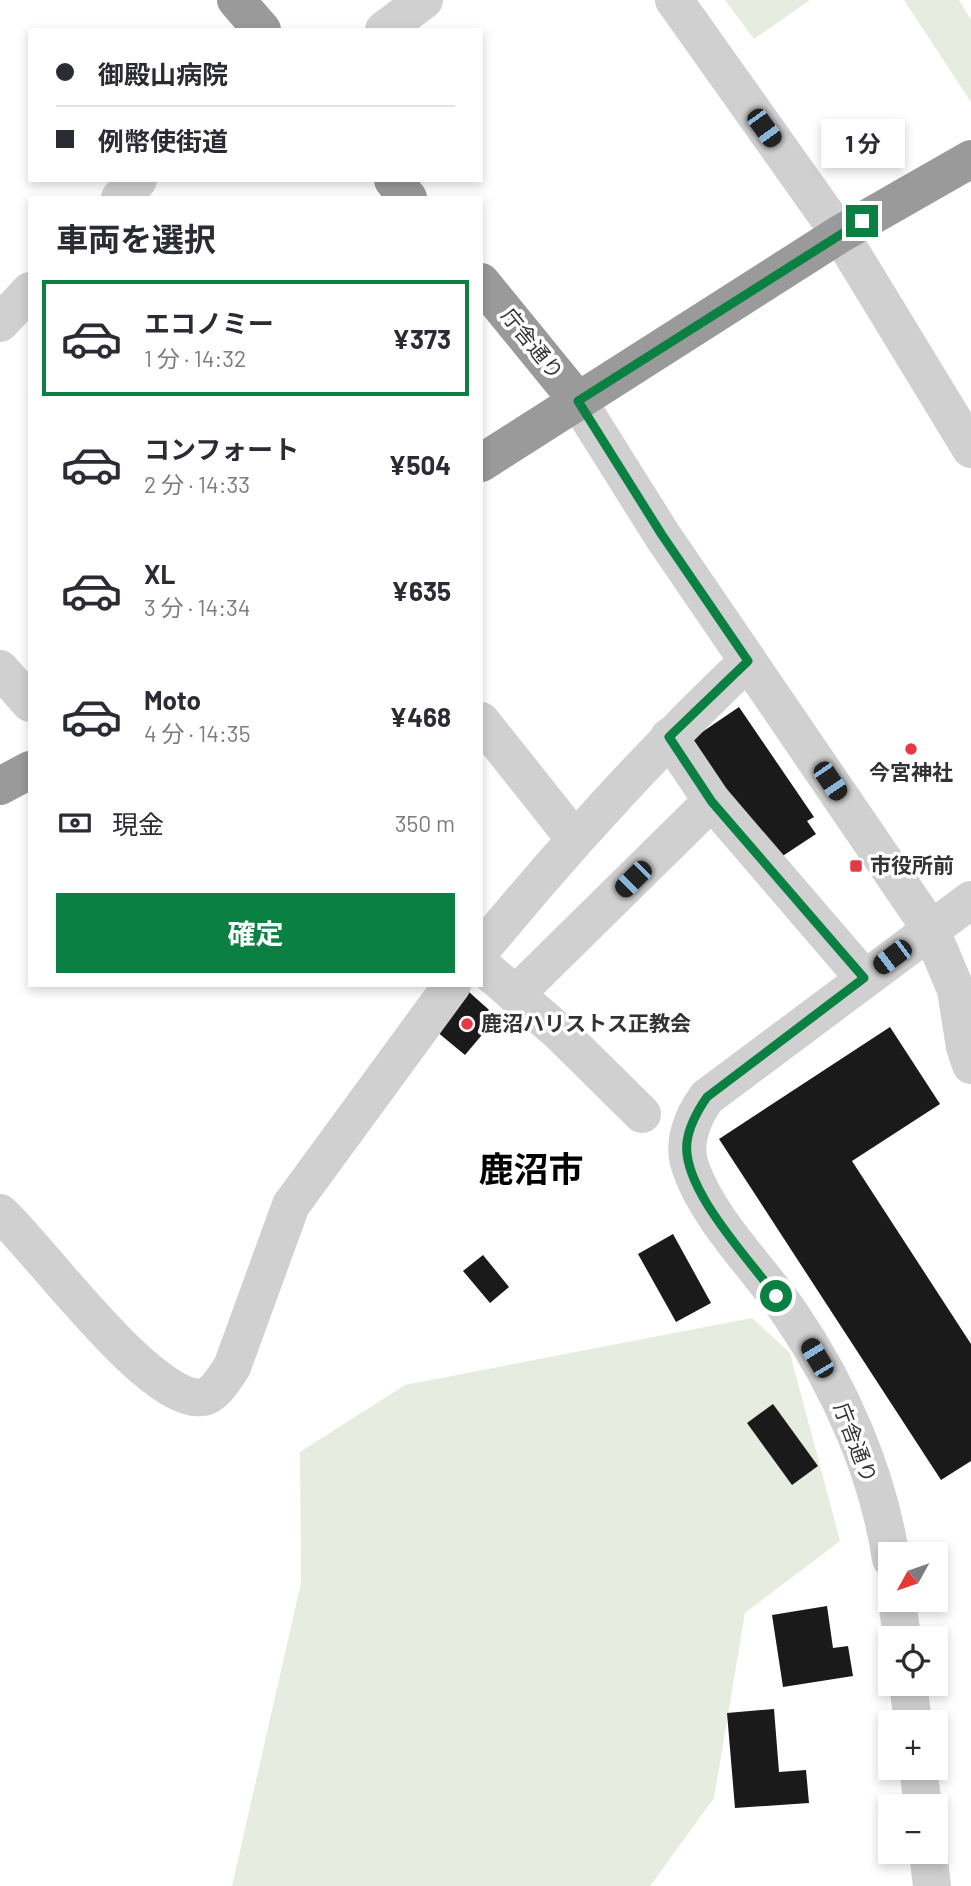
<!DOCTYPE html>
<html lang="ja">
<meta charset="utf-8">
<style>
:root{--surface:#fff;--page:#f7f7f7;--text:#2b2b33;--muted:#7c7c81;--line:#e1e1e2;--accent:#0b8043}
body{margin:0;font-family:Barlow,"Noto Sans JP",sans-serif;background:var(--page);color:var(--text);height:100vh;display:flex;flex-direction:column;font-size:26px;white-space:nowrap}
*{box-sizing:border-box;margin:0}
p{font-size:23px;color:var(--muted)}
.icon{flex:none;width:38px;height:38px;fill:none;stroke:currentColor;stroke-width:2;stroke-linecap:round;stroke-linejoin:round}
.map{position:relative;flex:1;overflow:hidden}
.drawer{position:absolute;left:28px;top:196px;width:455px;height:791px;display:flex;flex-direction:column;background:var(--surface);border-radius:0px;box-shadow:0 4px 10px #0003}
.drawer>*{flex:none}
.banner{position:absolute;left:28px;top:28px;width:455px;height:154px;border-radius:0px;box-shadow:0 4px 10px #0003;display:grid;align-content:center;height:154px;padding:0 28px;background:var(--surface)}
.needle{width:46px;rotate:230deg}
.fabs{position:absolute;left:878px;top:1542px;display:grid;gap:14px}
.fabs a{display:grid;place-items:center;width:70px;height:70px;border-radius:0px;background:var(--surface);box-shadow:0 4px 10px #0003;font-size:35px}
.end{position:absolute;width:32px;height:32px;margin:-16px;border:9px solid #0b8043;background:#fff;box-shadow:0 0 0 4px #fff}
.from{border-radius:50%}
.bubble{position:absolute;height:49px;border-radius:0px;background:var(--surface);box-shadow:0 4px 10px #0003;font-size:23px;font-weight:700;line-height:49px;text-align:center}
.car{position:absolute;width:21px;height:42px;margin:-21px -10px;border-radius:9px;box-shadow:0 0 5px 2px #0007;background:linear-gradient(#222 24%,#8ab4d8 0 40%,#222 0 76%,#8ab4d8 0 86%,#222 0)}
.banner b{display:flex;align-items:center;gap:24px;height:66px;font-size:26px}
.banner b+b{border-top:2px solid var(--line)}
.banner i{width:18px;height:18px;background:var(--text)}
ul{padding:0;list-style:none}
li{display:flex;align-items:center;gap:21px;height:116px;margin:0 14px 10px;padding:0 14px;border:4px solid transparent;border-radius:0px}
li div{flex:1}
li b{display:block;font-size:26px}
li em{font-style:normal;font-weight:700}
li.current{border-color:var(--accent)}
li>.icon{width:63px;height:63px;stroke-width:1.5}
h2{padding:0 28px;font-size:32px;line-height:84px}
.pay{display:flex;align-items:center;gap:18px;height:77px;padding:0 28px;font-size:26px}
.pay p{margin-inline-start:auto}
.action{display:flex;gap:14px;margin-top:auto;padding:14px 28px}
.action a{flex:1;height:80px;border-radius:0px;background:var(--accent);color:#fff;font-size:28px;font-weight:700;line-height:80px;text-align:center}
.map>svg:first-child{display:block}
.green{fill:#e6ecdf}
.building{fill:#1a1a1a}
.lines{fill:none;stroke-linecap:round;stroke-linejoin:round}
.minor{stroke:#d0d0d0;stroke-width:38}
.highway{stroke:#9a9a9a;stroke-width:38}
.route{stroke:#0b8043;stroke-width:9}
.poi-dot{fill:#e63946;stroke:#fff;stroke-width:2.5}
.labels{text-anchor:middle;stroke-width:7;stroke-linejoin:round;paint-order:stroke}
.street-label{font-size:21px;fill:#333;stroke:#fff}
.poi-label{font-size:21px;font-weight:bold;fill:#333;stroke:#fff;text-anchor:start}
.town-label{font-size:35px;font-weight:bold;fill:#000;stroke:#fff}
</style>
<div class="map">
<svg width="971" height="1886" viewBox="0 0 971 1886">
<rect width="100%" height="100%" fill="#fff"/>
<g class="green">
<path d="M725,0H810L754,39Z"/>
<path d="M904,0H959L971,20V102Z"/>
<path d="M752,1318L790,1353L840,1541L745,1613L714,1798L650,1886H232L301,1583L300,1452L405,1385Z"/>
</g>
<g class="building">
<path d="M739,707L814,817L807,821L816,834L775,861L686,743Z"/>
<path d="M469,992L497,1017L465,1055L436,1031Z"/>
<path d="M890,1027L940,1104L852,1161L971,1344V1461L941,1480L719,1139Z"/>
<path d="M673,1234L711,1303L676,1322L638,1254Z"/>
<path d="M483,1255L509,1287L490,1303L463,1271Z"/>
<path d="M773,1404L818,1466L792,1485L747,1423Z"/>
<path d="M827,1606L833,1648L848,1646L853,1676L783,1687L772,1615Z"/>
<path d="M774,1709L779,1772L806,1770L809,1803L735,1808L727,1713Z"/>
</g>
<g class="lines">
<g class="minor">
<path d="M674,0L840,234L971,449"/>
<path d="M384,30L424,0"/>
<path d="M120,198L138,180"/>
<path d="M0,323L30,291"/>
<path d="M578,401L662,535L930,928L956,990L965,1047L971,1065"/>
<path d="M0,669L30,703"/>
<path d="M481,721L574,838"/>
<path d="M669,737L712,801L864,978"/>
<path d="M481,950C565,848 652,752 748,661"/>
<path d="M481,965L558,1031L642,1114"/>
<path d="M515,995L712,801"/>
<path d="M0,1213C38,1247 152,1406 203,1397C215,1395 225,1377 232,1367L291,1205L452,985"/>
<path d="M891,1559C878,1473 840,1387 791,1315C759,1268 708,1220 690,1166C682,1142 693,1116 707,1097L971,900"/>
<path d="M897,1600L902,1638"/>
<path d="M908,1684L913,1722"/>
<path d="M918,1768L923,1806"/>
<path d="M928,1852L932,1886"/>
</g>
<g class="highway">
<path d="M236,0L262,30"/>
<path d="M393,180L408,198"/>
<path d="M481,282L578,401"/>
<path d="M481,463L840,234L971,159"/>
<path d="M0,786L30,770"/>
</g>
</g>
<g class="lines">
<path class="route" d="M776,1296C749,1259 681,1188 687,1142C689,1126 698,1110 707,1097L864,978L712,802L669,737L748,661L662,535L578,401L862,221"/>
</g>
<g class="poi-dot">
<circle cx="911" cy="749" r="7"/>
<rect x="849" y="859" width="14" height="14" rx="3.5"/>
<circle cx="467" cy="1024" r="7"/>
</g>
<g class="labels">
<g class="street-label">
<text transform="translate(532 344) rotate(51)" y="7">庁舎通り</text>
<text transform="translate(855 1443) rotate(69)" y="7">庁舎通り</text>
</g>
<g class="poi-label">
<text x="911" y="780" text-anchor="middle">今宮神社</text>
<text x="870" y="873">市役所前</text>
<text x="481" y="1031">鹿沼ハリストス正教会</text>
</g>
<g class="town-label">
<text x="531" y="1182">鹿沼市</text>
</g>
</g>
</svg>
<div class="fabs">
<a><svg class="needle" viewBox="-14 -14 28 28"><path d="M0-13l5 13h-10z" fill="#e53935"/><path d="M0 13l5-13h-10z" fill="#7c7c81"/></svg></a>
<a><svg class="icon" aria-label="locate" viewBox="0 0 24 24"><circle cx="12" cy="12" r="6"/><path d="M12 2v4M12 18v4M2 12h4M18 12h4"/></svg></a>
<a>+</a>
<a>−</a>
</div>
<i class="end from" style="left:776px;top:1296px"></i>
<i class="end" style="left:862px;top:221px"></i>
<div class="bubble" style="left:821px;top:119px;width:84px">1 分</div>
<i class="car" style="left:764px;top:128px;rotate:144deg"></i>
<i class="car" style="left:830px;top:781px;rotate:146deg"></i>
<i class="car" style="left:633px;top:879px;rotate:225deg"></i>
<i class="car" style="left:892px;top:957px;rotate:233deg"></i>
<i class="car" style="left:817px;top:1358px;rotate:329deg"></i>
<div class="banner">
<b><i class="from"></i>御殿山病院</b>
<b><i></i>例幣使街道</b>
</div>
<section class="drawer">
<h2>車両を選択</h2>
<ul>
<li class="current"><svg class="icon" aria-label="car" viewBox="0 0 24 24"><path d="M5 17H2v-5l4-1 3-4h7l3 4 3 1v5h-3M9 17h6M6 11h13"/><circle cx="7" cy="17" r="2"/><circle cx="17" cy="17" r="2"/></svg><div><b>エコノミー</b><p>1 分 · 14:32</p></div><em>¥373</em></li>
<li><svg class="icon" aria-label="car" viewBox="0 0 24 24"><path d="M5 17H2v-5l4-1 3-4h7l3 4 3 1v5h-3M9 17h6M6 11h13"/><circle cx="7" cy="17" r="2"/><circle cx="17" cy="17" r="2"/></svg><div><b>コンフォート</b><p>2 分 · 14:33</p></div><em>¥504</em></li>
<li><svg class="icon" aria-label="car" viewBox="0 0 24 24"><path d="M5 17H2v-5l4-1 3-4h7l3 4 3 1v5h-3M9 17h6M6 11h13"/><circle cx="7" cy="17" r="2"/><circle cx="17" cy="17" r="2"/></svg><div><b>XL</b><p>3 分 · 14:34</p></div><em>¥635</em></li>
<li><svg class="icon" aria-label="car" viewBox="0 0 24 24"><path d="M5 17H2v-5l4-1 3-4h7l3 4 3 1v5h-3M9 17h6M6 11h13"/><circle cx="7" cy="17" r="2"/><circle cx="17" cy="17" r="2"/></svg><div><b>Moto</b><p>4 分 · 14:35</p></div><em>¥468</em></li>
</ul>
<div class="pay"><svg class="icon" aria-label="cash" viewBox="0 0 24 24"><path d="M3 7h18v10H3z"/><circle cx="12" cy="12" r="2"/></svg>現金<p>350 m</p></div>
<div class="action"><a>確定</a></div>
</section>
</div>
